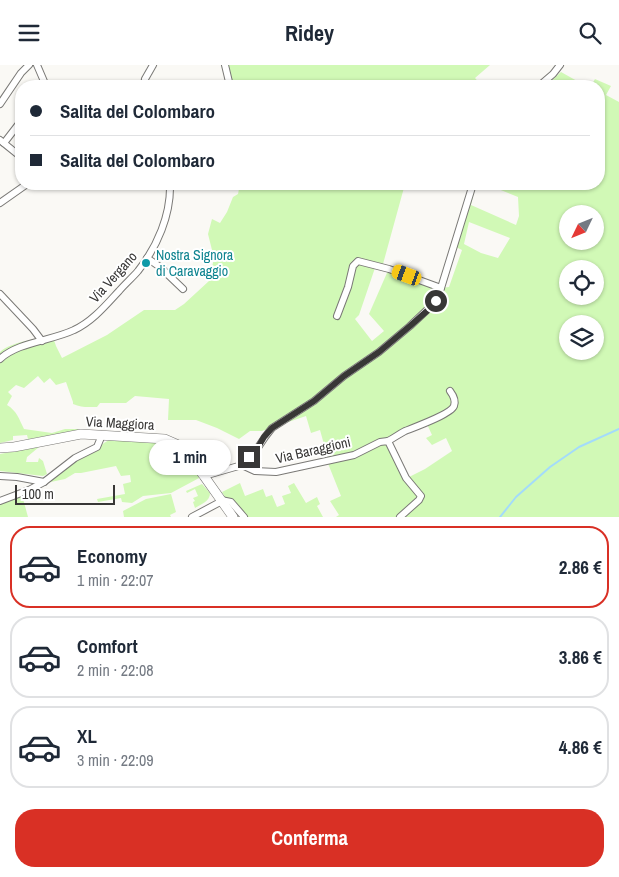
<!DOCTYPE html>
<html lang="it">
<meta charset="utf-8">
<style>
:root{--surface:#fff;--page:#f2f2f3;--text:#1f2937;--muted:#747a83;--line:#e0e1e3;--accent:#d93025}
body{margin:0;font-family:"Archivo Narrow",sans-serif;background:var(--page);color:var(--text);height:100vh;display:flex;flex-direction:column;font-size:19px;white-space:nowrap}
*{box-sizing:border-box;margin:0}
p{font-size:16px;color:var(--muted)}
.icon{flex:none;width:28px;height:28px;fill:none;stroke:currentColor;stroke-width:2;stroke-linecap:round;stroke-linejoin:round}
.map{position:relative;height:452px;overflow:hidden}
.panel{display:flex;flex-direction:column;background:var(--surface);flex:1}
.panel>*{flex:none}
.guide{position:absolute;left:15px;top:15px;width:590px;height:110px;border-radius:20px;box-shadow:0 1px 4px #0004;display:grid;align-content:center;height:110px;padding:0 15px;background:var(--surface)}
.needle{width:32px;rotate:227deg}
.controls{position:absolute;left:559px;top:140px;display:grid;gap:10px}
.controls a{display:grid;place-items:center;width:45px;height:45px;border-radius:50%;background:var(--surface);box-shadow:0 1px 4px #0004;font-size:25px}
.scale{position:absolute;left:15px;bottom:12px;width:100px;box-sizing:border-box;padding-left:5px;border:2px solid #383736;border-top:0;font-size:14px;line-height:18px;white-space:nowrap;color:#383736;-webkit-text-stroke:4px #fff;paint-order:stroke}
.end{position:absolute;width:22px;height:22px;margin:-11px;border:6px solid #383736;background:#fff;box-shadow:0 0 0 2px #fff}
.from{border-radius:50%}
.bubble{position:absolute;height:35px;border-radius:18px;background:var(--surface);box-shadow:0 1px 4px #0004;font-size:16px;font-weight:700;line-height:35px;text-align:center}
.car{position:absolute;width:15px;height:30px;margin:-15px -8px;border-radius:6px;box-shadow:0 0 4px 1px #0007;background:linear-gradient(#f5c518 24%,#345 0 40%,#f5c518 0 76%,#345 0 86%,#f5c518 0)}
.guide b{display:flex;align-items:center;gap:18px;height:48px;font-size:19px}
.guide b+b{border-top:1px solid var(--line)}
.guide i{width:12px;height:12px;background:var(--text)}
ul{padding:9px 0 0;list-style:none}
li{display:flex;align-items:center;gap:15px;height:82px;margin:0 10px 8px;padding:0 5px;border:2px solid var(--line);border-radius:20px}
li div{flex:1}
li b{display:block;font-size:19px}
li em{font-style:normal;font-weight:700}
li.on{border-color:var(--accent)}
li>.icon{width:45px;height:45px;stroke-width:1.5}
.primary-button{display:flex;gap:10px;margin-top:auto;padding:10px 15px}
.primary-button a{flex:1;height:58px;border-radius:20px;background:var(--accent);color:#fff;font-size:20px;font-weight:700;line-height:58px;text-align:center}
header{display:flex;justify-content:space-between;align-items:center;height:65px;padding:0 15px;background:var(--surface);font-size:22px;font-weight:700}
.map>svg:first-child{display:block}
.green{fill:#d1f9b6;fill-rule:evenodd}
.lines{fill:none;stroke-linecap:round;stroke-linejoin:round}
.stream{stroke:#a3dbfb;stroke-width:2}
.minor-casing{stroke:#7a7976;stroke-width:8}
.secondary-casing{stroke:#7a7976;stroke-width:10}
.minor{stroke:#fff;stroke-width:6}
.secondary{stroke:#fff;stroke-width:9}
.route{stroke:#383736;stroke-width:6}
.culture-dot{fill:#0f9aa8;stroke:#fff;stroke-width:2}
.labels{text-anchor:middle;stroke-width:4;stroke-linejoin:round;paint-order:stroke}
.culture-label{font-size:14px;fill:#0d838f;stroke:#fff;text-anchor:start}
.street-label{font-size:14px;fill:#383736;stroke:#fff}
</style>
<header><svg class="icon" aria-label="menu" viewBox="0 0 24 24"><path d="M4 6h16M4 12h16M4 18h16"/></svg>Ridey<svg class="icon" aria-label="search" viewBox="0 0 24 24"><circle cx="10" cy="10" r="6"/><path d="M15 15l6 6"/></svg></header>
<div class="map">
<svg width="619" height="452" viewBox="0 0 619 452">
<rect width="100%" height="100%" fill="#faf9f5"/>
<g class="green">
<path d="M227,0H490L475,13L482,21H232Z"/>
<path d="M561,7L586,21H546Z"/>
<path d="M595,14L611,21L606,30L619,37V452H336L339,450L330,436L341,431L327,396L330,395L325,383L320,365L311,368L306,351L262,366H250L239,374L217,363L196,355H168L169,334L135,331L126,338H100L97,342C88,342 82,343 73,339V337L66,317L56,320L50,313L44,318L38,311L24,323L16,320L8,327L12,331L7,340C17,346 19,354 24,364L52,368L65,364H78L79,366L28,374L27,370L13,371V375L0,378V287C12,276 37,275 52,269L56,281L62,293L107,270L144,245H175L184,239L209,216L214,193L208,169L212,154L220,158L227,147L233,132L238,129L240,119H405L383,199L377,197L359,250L355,254L372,276L384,266L369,249L390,201L441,223L449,222L462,185L456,182L474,119H476L471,140L516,160L519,151L518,132L486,119H599V21H591ZM568,149H595V176H568ZM469,157L510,173L498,193L481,188L464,179ZM568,204H595V231H568ZM568,259H595V286H568ZM426,357L432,370L426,373L432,380L446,373L452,386L425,404L407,413L388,376Z"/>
<path d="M109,375C123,375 164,377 175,383C184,388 194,403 201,412L171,428L143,431L132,438L122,437L121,433L98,437L97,434L125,429L123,419L131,417L130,410L121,411L116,401L81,408H75L65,414L46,418L69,399L97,384L104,378Z"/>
<path d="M39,382L27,392L26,397H38L39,393L43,396L47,409L43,411L0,406V389Z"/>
<path d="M240,418L245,431L263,424L266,432L272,430L277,442L285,439L282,431L291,428L288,421L294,418L306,438L317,432L320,439L317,441L323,452H244L231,437L225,432L222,427Z"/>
<path d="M202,419L210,428C210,436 202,439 195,443L193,437L195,436L193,433L198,431L195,424L187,428L186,426Z"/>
<path d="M171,429L176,447L170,450L171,452H124L123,446L146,434Z"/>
<path d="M22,430L28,452H0V437Z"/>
</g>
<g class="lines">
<path class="stream" d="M500,452L516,432L550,402L579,382L619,364"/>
<g class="minor-casing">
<g id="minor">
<path d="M37,0L46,21"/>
<path d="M225,0L230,21"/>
<path d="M145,14L153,0"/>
<path d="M539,21L553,9L560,0"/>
<path d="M0,39L21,8L29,0"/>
<path d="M0,75L21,92"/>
<path d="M4,78L21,56"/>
<path d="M222,119L235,120L236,119"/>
<path d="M0,138L27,119"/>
<path d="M147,193L160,202L183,224"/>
<path d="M0,229L33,264L42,276"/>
<path d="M337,251L348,222L353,201L358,196L389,204L441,223"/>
<path d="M0,294C18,277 51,276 74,265C92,257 106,240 119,226C125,219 132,213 138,206C157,182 171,150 170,119"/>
<path d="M388,376C394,373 399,369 405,366C415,362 451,349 454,341C456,336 453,330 450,326"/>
<path d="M242,400L255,406L276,407L354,390L380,377L388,376L406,413L421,431L419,435L400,452"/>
<path d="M0,411L17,412L44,417"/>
<path d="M204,411L242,400L257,384L265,372L272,363L314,336L344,311L379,287L410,261L427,245L436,236L441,223L473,119"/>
<path d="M221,435L231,437L244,452"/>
<path d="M0,436L29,425L44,417L75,393L97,382L102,370"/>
<path d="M192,452L222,436"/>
</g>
</g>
<g class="secondary-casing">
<path id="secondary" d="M0,383L14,382L81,369L165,374L181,381L204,411L233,452"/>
</g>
<use href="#minor" class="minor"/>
<use href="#secondary" class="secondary"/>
</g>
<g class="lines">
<path class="route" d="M249,392L257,384L264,372L272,363L314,336L344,311L379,287L410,261L428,245L436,236"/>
</g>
<circle class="culture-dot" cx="146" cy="198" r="5"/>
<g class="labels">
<g class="culture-label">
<text x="156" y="195">Nostra Signora<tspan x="156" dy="16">di Caravaggio</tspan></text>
</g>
<g class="street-label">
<text transform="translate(113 212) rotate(-48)" y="5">Via Vergano</text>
<text transform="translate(120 358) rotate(3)" y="5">Via Maggiora</text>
<text transform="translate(313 385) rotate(-13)" y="5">Via Baraggioni</text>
</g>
</g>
</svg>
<div class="controls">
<a><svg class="needle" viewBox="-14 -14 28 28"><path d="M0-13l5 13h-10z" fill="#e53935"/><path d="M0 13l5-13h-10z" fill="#747a83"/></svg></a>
<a><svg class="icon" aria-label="locate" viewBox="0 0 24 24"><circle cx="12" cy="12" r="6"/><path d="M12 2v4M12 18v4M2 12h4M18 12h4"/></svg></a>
<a><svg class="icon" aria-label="layers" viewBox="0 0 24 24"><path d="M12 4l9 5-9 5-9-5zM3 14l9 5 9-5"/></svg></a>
</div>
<div class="scale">100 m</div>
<i class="end from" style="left:436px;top:236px"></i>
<i class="end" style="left:249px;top:392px"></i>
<div class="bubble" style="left:149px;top:375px;width:82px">1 min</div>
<i class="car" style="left:407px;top:210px;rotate:290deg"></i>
<div class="guide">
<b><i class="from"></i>Salita del Colombaro</b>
<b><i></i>Salita del Colombaro</b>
</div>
</div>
<section class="panel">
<ul>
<li class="on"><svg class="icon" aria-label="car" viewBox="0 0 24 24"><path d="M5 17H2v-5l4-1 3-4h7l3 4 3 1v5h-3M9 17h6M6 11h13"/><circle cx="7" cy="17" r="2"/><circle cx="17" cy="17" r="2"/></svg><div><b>Economy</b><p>1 min · 22:07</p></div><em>2.86 €</em></li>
<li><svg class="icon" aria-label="car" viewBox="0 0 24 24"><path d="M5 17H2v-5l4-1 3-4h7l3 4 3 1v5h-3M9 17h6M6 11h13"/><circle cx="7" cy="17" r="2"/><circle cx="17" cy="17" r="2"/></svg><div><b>Comfort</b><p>2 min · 22:08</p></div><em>3.86 €</em></li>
<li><svg class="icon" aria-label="car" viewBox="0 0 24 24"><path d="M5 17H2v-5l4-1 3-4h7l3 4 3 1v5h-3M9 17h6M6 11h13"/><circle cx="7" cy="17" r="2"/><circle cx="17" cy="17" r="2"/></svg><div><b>XL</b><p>3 min · 22:09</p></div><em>4.86 €</em></li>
</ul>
<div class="primary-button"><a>Conferma</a></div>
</section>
